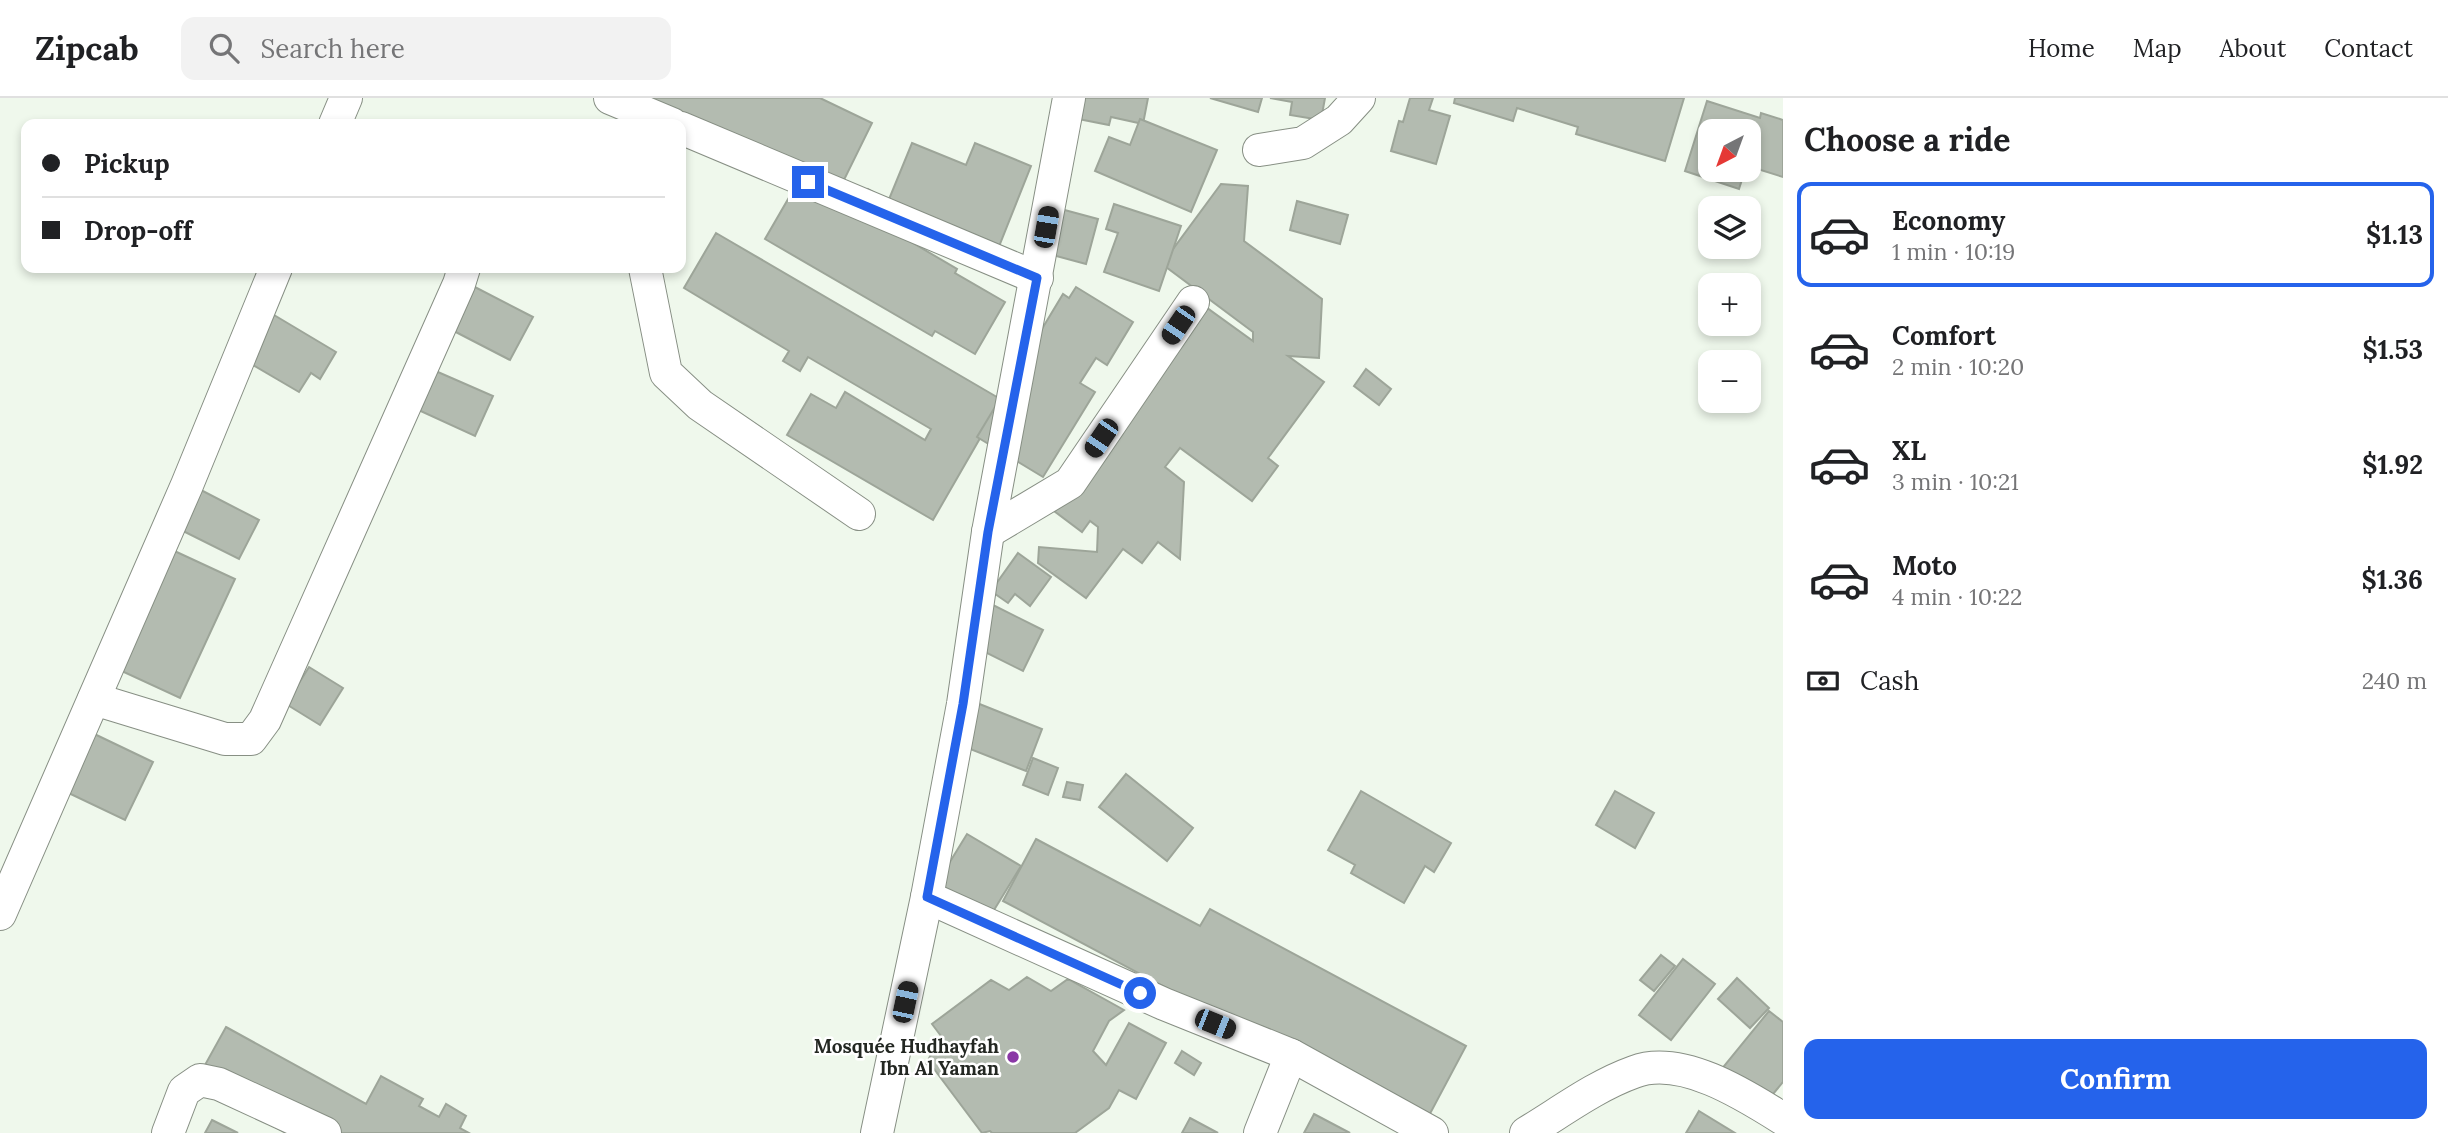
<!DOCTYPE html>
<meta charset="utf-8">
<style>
:root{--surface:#fff;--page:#f2f2f2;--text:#202124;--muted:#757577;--line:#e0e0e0;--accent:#2563eb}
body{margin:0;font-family:Lora,serif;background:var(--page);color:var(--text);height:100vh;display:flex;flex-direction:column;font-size:26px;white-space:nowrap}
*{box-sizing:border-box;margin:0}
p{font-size:23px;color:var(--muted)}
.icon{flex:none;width:38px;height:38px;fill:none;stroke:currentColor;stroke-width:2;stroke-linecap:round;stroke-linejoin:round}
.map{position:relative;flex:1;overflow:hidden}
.drawer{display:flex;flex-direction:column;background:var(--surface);width:665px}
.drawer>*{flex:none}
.guide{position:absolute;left:21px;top:21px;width:665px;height:154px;border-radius:14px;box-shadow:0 4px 10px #0003;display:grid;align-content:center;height:154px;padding:0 21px;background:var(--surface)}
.needle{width:46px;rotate:221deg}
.buttons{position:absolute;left:1698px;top:21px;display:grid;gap:14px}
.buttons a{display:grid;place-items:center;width:63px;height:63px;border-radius:14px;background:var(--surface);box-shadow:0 4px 10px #0003;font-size:35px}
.end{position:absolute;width:32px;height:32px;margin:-16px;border:9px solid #2563eb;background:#fff;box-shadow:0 0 0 4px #fff}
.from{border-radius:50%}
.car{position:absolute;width:21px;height:42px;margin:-21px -10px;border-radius:9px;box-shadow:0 0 5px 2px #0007;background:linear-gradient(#222 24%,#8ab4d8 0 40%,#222 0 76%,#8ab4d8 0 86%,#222 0)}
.guide b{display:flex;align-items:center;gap:24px;height:66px;font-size:26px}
.guide b+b{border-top:2px solid var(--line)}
.guide i{width:18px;height:18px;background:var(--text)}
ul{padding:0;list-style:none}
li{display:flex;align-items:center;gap:21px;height:105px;margin:0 14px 10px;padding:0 7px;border:4px solid transparent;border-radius:14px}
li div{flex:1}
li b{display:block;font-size:26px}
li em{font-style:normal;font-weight:700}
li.on{border-color:var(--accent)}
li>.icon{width:63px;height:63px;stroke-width:1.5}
h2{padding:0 21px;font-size:32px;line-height:84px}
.pay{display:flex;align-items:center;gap:18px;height:77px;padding:0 21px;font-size:26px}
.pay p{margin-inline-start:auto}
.button{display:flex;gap:14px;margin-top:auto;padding:14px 21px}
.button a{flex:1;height:80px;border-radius:14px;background:var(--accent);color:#fff;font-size:28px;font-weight:700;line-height:80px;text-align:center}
header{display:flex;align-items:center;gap:42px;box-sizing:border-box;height:98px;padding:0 35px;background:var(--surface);border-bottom:2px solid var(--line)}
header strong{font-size:33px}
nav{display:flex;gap:38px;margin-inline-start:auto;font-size:24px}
.search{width:490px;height:63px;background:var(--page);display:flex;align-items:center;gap:18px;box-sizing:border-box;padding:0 24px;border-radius:14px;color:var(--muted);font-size:26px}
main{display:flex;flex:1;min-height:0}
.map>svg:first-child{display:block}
.building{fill:#b3bbb0;stroke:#9da599;stroke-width:2}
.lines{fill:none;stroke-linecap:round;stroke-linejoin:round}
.minor-casing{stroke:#878f84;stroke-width:34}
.minor{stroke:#fff;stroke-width:32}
.route{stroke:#2563eb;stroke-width:9}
.poi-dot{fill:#8a37a6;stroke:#fff;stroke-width:2.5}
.labels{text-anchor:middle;stroke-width:5;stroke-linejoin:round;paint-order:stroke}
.poi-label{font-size:19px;font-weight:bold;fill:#232722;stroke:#fff;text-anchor:end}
</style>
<header>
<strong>Zipcab</strong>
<div class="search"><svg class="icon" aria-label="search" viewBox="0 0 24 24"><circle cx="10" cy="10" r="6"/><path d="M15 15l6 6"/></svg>Search here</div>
<nav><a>Home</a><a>Map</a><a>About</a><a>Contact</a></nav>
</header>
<main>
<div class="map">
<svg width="1783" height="1035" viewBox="0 0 1783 1035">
<rect width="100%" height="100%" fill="#eff8ec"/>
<g class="building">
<path d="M639,0H820L872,25L841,88Z"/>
<path d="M1067,0H1148L1143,26L1111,19L1109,27L1063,18Z"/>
<path d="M1210,0H1262L1258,14Z"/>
<path d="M1270,0H1325L1321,22L1290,17L1292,4Z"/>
<path d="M1410,0H1433L1429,12L1450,18L1436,66L1391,53L1399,23L1403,24Z"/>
<path d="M1455,0H1684L1665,63L1576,36L1578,29L1517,10L1513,23L1454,5Z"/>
<path d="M1707,3L1760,20L1761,15L1783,22V79L1748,68V33H1710V72H1745L1739,91L1685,73Z"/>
<path d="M1140,21L1217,52L1191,114L1095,73L1109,39L1130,47Z"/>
<path d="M912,45L966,67L975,45L1031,68L996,156L885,111Z"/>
<path d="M798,84L853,117L868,91L886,101L874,122L957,171L955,175L1005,204L975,256L935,233L932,238L765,141Z"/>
<path d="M1221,86L1248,88L1244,143L1322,201L1319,260L1288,258L1324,284L1268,360L1278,368L1252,403L1180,350L1165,369L1184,384L1180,461L1158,444L1142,465L1123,451L1086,500L1038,465L1039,449L1097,454L1098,429L1090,423L1082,434L1046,407L1196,202L1253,243V234L1162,166Z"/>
<path d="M1297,103L1348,117L1340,146L1290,132Z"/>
<path d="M1114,106L1181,128L1159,193L1104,174L1118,135L1106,131Z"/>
<path d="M1046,107L1098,121L1086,166L1034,152Z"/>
<path d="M716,135L1002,302L933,422L787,337L811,296L836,310L845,294L925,342L931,331L808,259L800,273L783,263L789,253L684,190Z"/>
<path d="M469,186L533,219L510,262L446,229Z"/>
<path d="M1076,189L1133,224L1107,267L1096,260L1080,285L1095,294L1043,379L977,339L1063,196L1069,200Z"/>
<path d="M274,217L336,254L320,281L311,275L299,294L246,263Z"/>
<path d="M431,271L493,298L475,338L414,310Z"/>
<path d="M1366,271L1391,291L1379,307L1354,288Z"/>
<path d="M197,390L259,422L239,461L177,430Z"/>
<path d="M168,450L235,481L180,600L113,569Z"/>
<path d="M1018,455L1051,479L1030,508L1015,496L1008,505L991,493Z"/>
<path d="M989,505L1043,532L1023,573L969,546Z"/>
<path d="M309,569L343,590L320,627L286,606Z"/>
<path d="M977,605L1042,631L1026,673L960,647Z"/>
<path d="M86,632L153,664L125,722L58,690Z"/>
<path d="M1033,660L1058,670L1048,697L1023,687Z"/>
<path d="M1126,676L1193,730L1167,763L1099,709Z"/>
<path d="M1067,684L1083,687L1080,702L1063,699Z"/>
<path d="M1361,693L1451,745L1434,774L1425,768L1404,805L1351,775L1355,767L1328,752Z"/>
<path d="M1615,693L1654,715L1635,750L1596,727Z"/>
<path d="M967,736L1021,768L991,817L937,785Z"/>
<path d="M1036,741L1200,828L1210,811L1466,948L1424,1027L1003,803Z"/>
<path d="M1661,857L1675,868L1654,893L1640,882Z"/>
<path d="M1683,861L1715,886L1671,942L1639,917Z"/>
<path d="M1027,879L1051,893L1068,881L1124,912L1109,923L1093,953L1106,967L1129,925L1166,945L1136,1001L1119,992L1109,1010L1075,1035H992L990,1033L982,1035L934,971L926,966L941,938L932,926L991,882L1009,892Z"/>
<path d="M1737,880L1769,910L1750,930L1718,901Z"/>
<path d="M1769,913L1783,924V984L1763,1008L1720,973Z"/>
<path d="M226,929L366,1006L381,978L423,1001L419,1008L439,1019L446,1006L466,1018L460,1030L469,1035H321L293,1019L284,1034L195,985Z"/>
<path d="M1182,953L1201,965L1194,977L1175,965Z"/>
<path d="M1699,1013L1735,1035H1686Z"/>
<path d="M1314,1016L1350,1035H1304Z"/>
<path d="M1190,1020L1218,1035H1182Z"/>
<path d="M212,1022L238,1035H205Z"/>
</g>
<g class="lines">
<g class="minor-casing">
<g id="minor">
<path d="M610,0L672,26"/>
<path d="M335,26L346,0"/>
<path d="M681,30L1037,180"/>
<path d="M1259,52L1303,45L1339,22L1359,0"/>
<path d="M645,170L666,275L700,307L859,416"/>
<path d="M988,434L1070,385L1193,204"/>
<path d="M94,601L225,641H251L265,622L459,186L464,170"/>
<path d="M927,799L1164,906L1291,957L1432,1035"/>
<path d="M0,816L187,387L276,170"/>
<path d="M168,1035L184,993L200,982L219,986L325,1035"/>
<path d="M877,1035L927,799L963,606L988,434L1069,0"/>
<path d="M1260,1035L1291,957"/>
<path d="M1526,1035C1561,1014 1595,988 1634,974C1681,956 1745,997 1783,1021"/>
</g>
</g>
<use href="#minor" class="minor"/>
</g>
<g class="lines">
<path class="route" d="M808,84L1037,180L988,434L963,606L927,799L1140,895"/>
</g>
<circle class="poi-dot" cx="1013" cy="959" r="7"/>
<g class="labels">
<g class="poi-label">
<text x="999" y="955">Mosquée Hudhayfah<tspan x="999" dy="22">Ibn Al Yaman</tspan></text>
</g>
</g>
</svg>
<div class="buttons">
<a><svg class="needle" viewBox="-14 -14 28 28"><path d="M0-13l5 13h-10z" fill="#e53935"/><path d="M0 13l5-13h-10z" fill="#757577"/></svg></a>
<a><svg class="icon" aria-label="layers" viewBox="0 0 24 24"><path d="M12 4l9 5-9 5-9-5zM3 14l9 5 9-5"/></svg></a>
<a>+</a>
<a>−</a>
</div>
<i class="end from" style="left:1140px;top:895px"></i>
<i class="end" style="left:808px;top:84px"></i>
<i class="car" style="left:1046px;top:129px;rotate:10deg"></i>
<i class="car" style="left:1178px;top:227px;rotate:214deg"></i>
<i class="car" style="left:1101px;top:340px;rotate:214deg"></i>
<i class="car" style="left:905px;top:904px;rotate:12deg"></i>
<i class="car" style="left:1215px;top:926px;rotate:112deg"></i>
<div class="guide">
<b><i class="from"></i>Pickup</b>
<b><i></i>Drop-off</b>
</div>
</div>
<section class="drawer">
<h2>Choose a ride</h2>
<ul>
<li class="on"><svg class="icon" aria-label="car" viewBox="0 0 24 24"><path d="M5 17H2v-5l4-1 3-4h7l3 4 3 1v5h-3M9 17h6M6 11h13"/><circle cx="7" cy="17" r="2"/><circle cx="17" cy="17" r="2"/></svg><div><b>Economy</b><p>1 min · 10:19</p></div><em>$1.13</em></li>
<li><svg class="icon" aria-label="car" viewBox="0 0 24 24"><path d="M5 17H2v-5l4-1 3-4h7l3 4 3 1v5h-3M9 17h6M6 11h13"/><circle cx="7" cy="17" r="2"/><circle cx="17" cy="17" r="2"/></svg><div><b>Comfort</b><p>2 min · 10:20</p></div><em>$1.53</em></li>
<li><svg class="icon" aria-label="car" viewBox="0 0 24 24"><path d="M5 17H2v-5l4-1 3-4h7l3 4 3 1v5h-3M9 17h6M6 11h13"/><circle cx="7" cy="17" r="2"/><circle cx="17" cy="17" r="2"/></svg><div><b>XL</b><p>3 min · 10:21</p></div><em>$1.92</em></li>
<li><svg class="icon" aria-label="car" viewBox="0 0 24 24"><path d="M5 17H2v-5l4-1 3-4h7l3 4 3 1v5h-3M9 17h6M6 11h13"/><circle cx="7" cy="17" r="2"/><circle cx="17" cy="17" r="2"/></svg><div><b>Moto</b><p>4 min · 10:22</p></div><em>$1.36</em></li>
</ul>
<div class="pay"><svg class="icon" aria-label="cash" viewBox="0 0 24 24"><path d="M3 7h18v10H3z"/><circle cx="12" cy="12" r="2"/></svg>Cash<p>240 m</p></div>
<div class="button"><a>Confirm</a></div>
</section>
</main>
